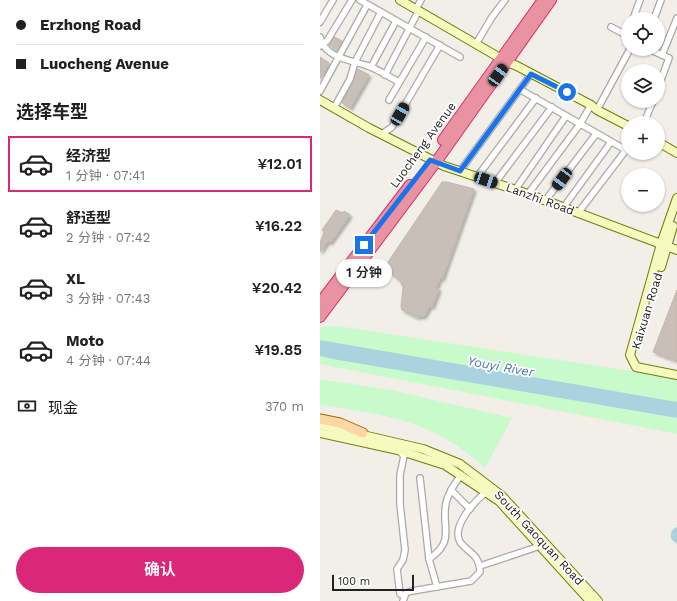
<!DOCTYPE html>
<html lang="zh">
<meta charset="utf-8">
<style>
:root{--surface:#fff;--page:#f2f2f2;--text:#202124;--muted:#757577;--line:#e0e0e0;--accent:#db2777}
body{margin:0;font-family:"Work Sans","Noto Sans SC",sans-serif;background:var(--page);color:var(--text);height:100vh;display:flex;flex-direction:column;font-size:15px;white-space:nowrap}
*{box-sizing:border-box;margin:0}
p{font-size:13px;color:var(--muted)}
.icon{flex:none;width:22px;height:22px;fill:none;stroke:currentColor;stroke-width:2;stroke-linecap:round;stroke-linejoin:round}
.map{position:relative;flex:1;overflow:hidden}
.details{display:flex;flex-direction:column;background:var(--surface);width:320px}
.details>*{flex:none}
.hud{display:grid;align-content:center;height:88px;padding:0 16px;background:var(--surface)}
.fabs{position:absolute;left:301px;top:12px;display:grid;gap:8px}
.fabs a{display:grid;place-items:center;width:44px;height:44px;border-radius:50%;background:var(--surface);box-shadow:0 1px 3px #0004;font-size:20px}
.scale{position:absolute;left:12px;bottom:10px;width:82px;box-sizing:border-box;padding-left:4px;border:2px solid #222;border-top:0;font-size:11px;line-height:14px;white-space:nowrap;color:#222;-webkit-text-stroke:3px #fff;paint-order:stroke}
.end{position:absolute;width:18px;height:18px;margin:-9px;border:5px solid #1a73e8;background:#fff;box-shadow:0 0 0 2px #fff}
.from{border-radius:50%}
.bubble{position:absolute;height:28px;border-radius:14px;background:var(--surface);box-shadow:0 1px 3px #0004;font-size:13px;font-weight:600;line-height:28px;text-align:center}
.car{position:absolute;width:12px;height:24px;margin:-12px -6px;border-radius:5px;box-shadow:0 0 3px 1px #0007;background:linear-gradient(#222 24%,#8ab4d8 0 40%,#222 0 76%,#8ab4d8 0 86%,#222 0)}
.hud b{display:flex;align-items:center;gap:14px;height:38px;font-size:15px}
.hud b+b{border-top:1px solid var(--line)}
.hud i{width:10px;height:10px;background:var(--text)}
ul{padding:0;list-style:none}
li{display:flex;align-items:center;gap:12px;height:56px;margin:0 8px 6px;padding:0 8px;border:2px solid transparent;border-radius:0px}
li div{flex:1}
li b{display:block;font-size:15px}
li em{font-style:normal;font-weight:600}
li.current{border-color:var(--accent)}
li>.icon{width:36px;height:36px;stroke-width:1.5}
h2{padding:0 16px;font-size:18px;line-height:48px}
.pay{display:flex;align-items:center;gap:10px;height:44px;padding:0 16px;font-size:15px}
.pay p{margin-inline-start:auto}
.cta{display:flex;gap:8px;margin-top:auto;padding:8px 16px}
.cta a{flex:1;height:46px;border-radius:24px;background:var(--accent);color:#fff;font-size:16px;font-weight:600;line-height:46px;text-align:center}
main{display:flex;flex:1;min-height:0}
.map>svg:first-child{display:block}
.park{fill:#c8facc}
.water{fill:#aad3df}
.building{fill:#c7bfb8;stroke:#c4b6ab;filter:url(#shadow)}
.lines{fill:none;stroke-linecap:round;stroke-linejoin:round}
.street-casing{stroke:#a9a9a9;stroke-width:8}
.secondary-casing{stroke:#707d05;stroke-width:10}
.primary-casing{stroke:#a06b00;stroke-width:11}
.highway-casing{stroke:#dc2a67;stroke-width:12}
.street{stroke:#fff;stroke-width:5.5}
.secondary{stroke:#f7fabf;stroke-width:8}
.primary{stroke:#fcd6a4;stroke-width:9}
.highway{stroke:#e892a2;stroke-width:10}
.route{stroke:#1a73e8;stroke-width:5}
.labels{text-anchor:middle;stroke-width:3.5;stroke-linejoin:round;paint-order:stroke}
.street-label{font-size:12px;fill:#222;stroke:#fff}
.water-label{font-size:13px;font-style:italic;fill:#4a7aab;stroke:#fff}
</style>
<main>
<section class="details">
<div class="hud">
<b><i class="from"></i>Erzhong Road</b>
<b><i></i>Luocheng Avenue</b>
</div>
<h2>选择车型</h2>
<ul>
<li class="current"><svg class="icon" aria-label="car" viewBox="0 0 24 24"><path d="M5 17H2v-5l4-1 3-4h7l3 4 3 1v5h-3M9 17h6M6 11h13"/><circle cx="7" cy="17" r="2"/><circle cx="17" cy="17" r="2"/></svg><div><b>经济型</b><p>1 分钟 · 07:41</p></div><em>¥12.01</em></li>
<li><svg class="icon" aria-label="car" viewBox="0 0 24 24"><path d="M5 17H2v-5l4-1 3-4h7l3 4 3 1v5h-3M9 17h6M6 11h13"/><circle cx="7" cy="17" r="2"/><circle cx="17" cy="17" r="2"/></svg><div><b>舒适型</b><p>2 分钟 · 07:42</p></div><em>¥16.22</em></li>
<li><svg class="icon" aria-label="car" viewBox="0 0 24 24"><path d="M5 17H2v-5l4-1 3-4h7l3 4 3 1v5h-3M9 17h6M6 11h13"/><circle cx="7" cy="17" r="2"/><circle cx="17" cy="17" r="2"/></svg><div><b>XL</b><p>3 分钟 · 07:43</p></div><em>¥20.42</em></li>
<li><svg class="icon" aria-label="car" viewBox="0 0 24 24"><path d="M5 17H2v-5l4-1 3-4h7l3 4 3 1v5h-3M9 17h6M6 11h13"/><circle cx="7" cy="17" r="2"/><circle cx="17" cy="17" r="2"/></svg><div><b>Moto</b><p>4 分钟 · 07:44</p></div><em>¥19.85</em></li>
</ul>
<div class="pay"><svg class="icon" aria-label="cash" viewBox="0 0 24 24"><path d="M3 7h18v10H3z"/><circle cx="12" cy="12" r="2"/></svg>现金<p>370 m</p></div>
<div class="cta"><a>确认</a></div>
</section>
<div class="map">
<svg width="357" height="601" viewBox="0 0 357 601">
<defs>
<filter id="shadow"><feDropShadow dx="2.5" dy="2.5" stdDeviation="1" flood-color="#0004"/></filter>
</defs>
<rect width="100%" height="100%" fill="#f2efe9"/>
<g class="park">
<path d="M17,326L357,378V434L0,364V327Z"/>
<path d="M0,379L75,391L192,418L165,468C115,421 65,414 0,405Z"/>
</g>
<g class="water">
<path d="M0,340L357,402V418L13,359L0,356Z"/>
<path d="M357,527V544L352,540C349,535 351,529 357,527Z"/>
</g>
<g class="building">
<path d="M14,37L22,41L18,50L9,45Z"/>
<path d="M0,57L9,63L0,79Z"/>
<path d="M38,69L49,75L30,108L22,103Z"/>
<path d="M122,182H127L154,189L122,279L120,278L116,288L119,289L112,307L110,306L104,316L96,317L82,310L81,306L83,287L80,281L64,268Z"/>
<path d="M16,210L23,213L24,211L30,215L10,243L8,241L0,252V243L4,232L2,230Z"/>
<path d="M357,290V361L333,352Z"/>
</g>
<g class="lines">
<g class="street-casing">
<g id="street">
<path d="M40,0L140,57"/>
<path d="M96,9L101,0"/>
<path d="M313,19L320,0"/>
<path d="M334,19L341,0"/>
<path d="M0,22L13,0"/>
<path d="M291,27L308,36"/>
<path d="M0,37C4,57 29,60 45,65C54,67 71,78 79,82"/>
<path d="M156,44L172,17L185,0"/>
<path d="M0,46L7,41L32,0"/>
<path d="M329,49L342,55"/>
<path d="M51,67L76,21"/>
<path d="M65,75L99,10"/>
<path d="M338,88L349,58L342,55L357,18"/>
<path d="M201,90L306,150L258,213"/>
<path d="M0,91L47,5"/>
<path d="M69,100L106,37"/>
<path d="M14,108L30,79L35,62L61,12"/>
<path d="M277,110L310,49"/>
<path d="M324,123L333,101"/>
<path d="M62,134L72,127L120,45"/>
<path d="M140,171L211,74"/>
<path d="M157,177L216,98"/>
<path d="M175,183L232,107"/>
<path d="M195,190L246,116"/>
<path d="M208,194L260,124L271,105"/>
<path d="M225,201L276,134"/>
<path d="M243,208L291,142"/>
<path d="M80,452L84,456L80,475V504L85,550L83,560L77,569L80,594L84,596"/>
<path d="M100,478L109,559L117,587"/>
<path d="M131,490L150,509"/>
<path d="M109,559C136,540 121,529 126,503C128,493 135,483 141,475"/>
<path d="M160,566L220,546"/>
<path d="M83,601L86,593L92,591L151,581L160,572C159,553 149,554 140,542C131,526 155,501 166,492"/>
</g>
</g>
<g class="secondary-casing">
<g id="secondary">
<path d="M80,0L187,62L197,66L271,105L277,110L308,126"/>
<path d="M0,100L49,128L124,166L208,194L357,250"/>
<path d="M338,142L357,153"/>
<path d="M357,198L341,244L310,355L316,367L357,375"/>
<path d="M341,267L353,226"/>
<path d="M0,425L103,449L140,464L182,496L278,601"/>
<path d="M0,433L78,450L125,465L179,501L270,601"/>
</g>
</g>
<g class="primary-casing">
<path id="primary" d="M0,419L20,423L43,433"/>
</g>
<g class="highway-casing">
<g id="highway">
<path d="M123,140L223,0"/>
<path d="M0,303L90,185"/>
<path d="M0,317L116,162L231,0"/>
</g>
</g>
<use href="#street" class="street"/>
<use href="#secondary" class="secondary"/>
<use href="#primary" class="primary"/>
<use href="#highway" class="highway"/>
</g>
<g class="lines">
<path class="route" d="M44,245L110,160L140,171L211,74L247,92"/>
</g>
<g class="labels">
<g class="street-label">
<text transform="translate(103 145) rotate(-54)" y="4">Luocheng Avenue</text>
<text transform="translate(220 199) rotate(20)" y="4">Lanzhi Road</text>
<text transform="translate(327 311) rotate(-73)" y="4">Kaixuan Road</text>
<text transform="translate(219 538) rotate(47)" y="4">South Gaoquan Road</text>
</g>
<g class="water-label">
<text transform="translate(181 366) rotate(10)" y="5">Youyi River</text>
</g>
</g>
</svg>
<div class="fabs">
<a><svg class="icon" aria-label="locate" viewBox="0 0 24 24"><circle cx="12" cy="12" r="6"/><path d="M12 2v4M12 18v4M2 12h4M18 12h4"/></svg></a>
<a><svg class="icon" aria-label="layers" viewBox="0 0 24 24"><path d="M12 4l9 5-9 5-9-5zM3 14l9 5 9-5"/></svg></a>
<a>+</a>
<a>−</a>
</div>
<div class="scale">100 m</div>
<i class="end from" style="left:247px;top:92px"></i>
<i class="end" style="left:44px;top:245px"></i>
<div class="bubble" style="left:16px;top:259px;width:56px">1 分钟</div>
<i class="car" style="left:178px;top:75px;rotate:35deg"></i>
<i class="car" style="left:80px;top:114px;rotate:30deg"></i>
<i class="car" style="left:242px;top:179px;rotate:217deg"></i>
<i class="car" style="left:166px;top:180px;rotate:109deg"></i>
</div>
</main>
